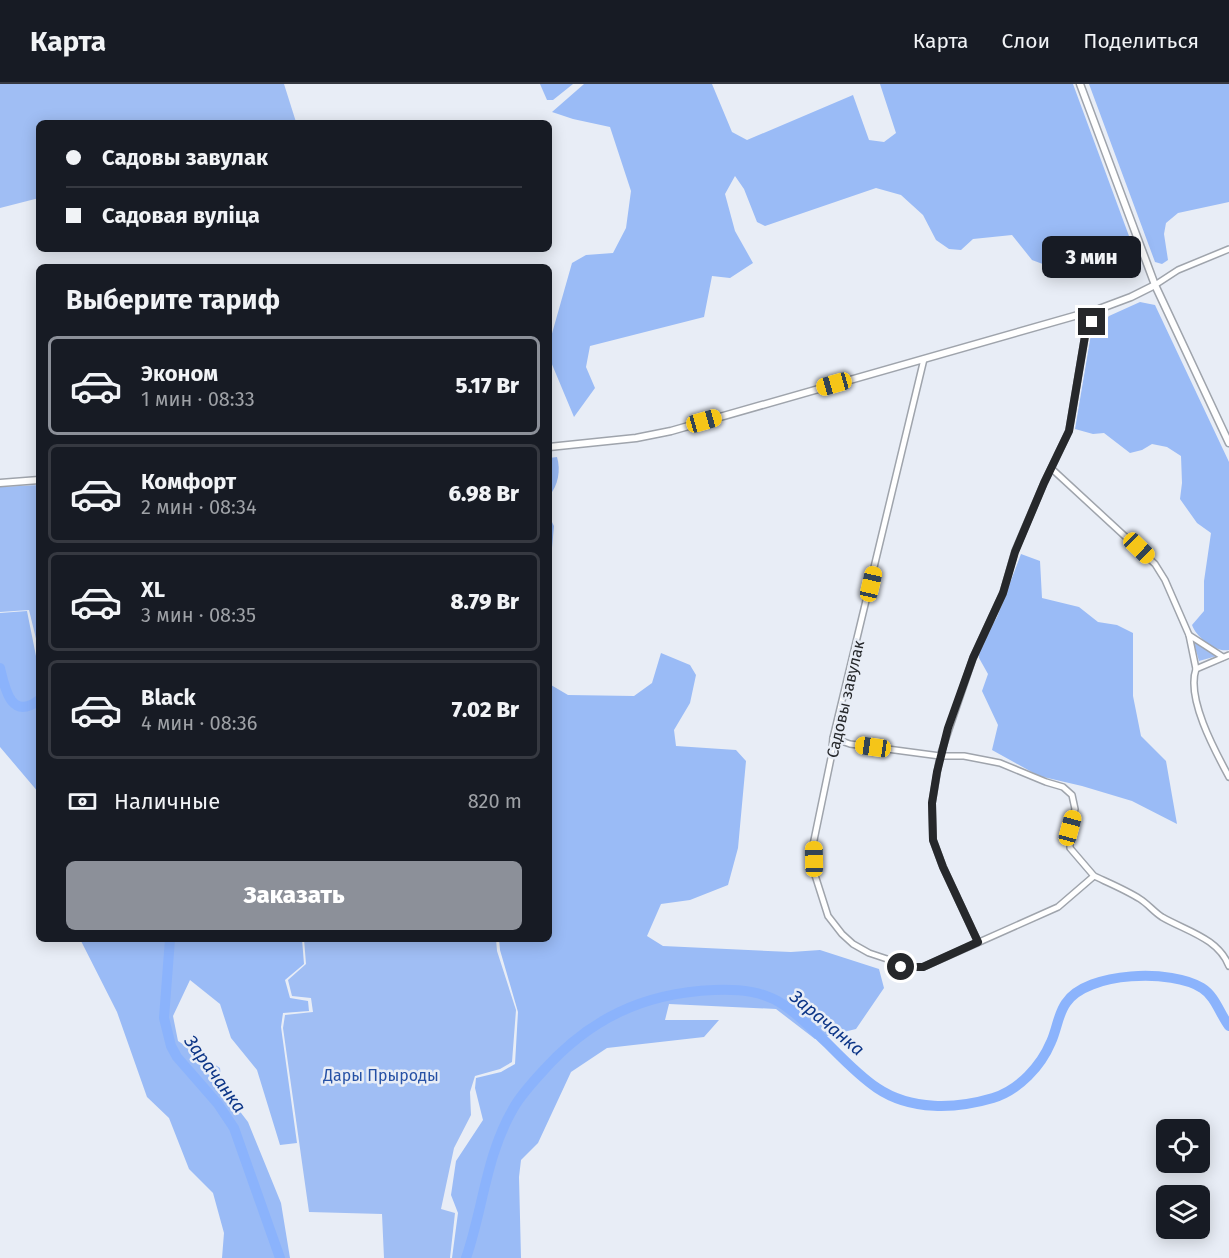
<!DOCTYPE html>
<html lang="ru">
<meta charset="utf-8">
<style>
:root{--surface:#171b24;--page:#242831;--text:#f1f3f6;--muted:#9ea1a6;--line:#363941;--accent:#8c9099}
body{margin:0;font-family:"Fira Sans",sans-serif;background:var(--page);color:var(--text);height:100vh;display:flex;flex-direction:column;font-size:22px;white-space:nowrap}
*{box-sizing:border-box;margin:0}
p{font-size:20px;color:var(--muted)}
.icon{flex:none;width:33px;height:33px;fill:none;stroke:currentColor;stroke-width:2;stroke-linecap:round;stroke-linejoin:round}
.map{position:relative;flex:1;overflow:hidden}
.drawer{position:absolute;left:36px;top:180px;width:516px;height:678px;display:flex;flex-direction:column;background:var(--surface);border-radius:9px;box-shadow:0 3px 15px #0003}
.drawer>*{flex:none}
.banner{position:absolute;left:36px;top:36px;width:516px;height:132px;border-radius:9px;box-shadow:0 3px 15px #0003;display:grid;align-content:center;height:132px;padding:0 30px;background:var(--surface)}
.fabs{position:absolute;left:1156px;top:1035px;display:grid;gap:12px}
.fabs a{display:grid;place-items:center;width:54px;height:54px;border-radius:9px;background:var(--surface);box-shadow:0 3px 15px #0003;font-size:30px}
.end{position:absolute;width:27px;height:27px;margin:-14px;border:8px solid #26282b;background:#fff;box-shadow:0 0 0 3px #fff}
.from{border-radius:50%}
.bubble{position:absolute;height:42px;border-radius:9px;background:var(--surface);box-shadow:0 3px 15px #0003;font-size:20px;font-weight:800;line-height:42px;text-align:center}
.car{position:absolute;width:18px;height:36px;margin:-18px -9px;border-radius:8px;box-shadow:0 0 4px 2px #0007;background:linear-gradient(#f5c518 24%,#345 0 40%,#f5c518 0 76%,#345 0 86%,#f5c518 0)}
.banner b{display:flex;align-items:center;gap:21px;height:57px;font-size:22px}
.banner b+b{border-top:2px solid var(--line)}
.banner i{width:15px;height:15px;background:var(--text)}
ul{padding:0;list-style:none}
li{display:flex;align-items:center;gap:18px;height:99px;margin:0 12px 9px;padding:0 18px;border:3px solid var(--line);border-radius:9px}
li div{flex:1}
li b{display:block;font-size:22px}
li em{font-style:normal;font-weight:800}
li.on{border-color:var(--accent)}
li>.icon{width:54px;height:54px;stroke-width:1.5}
h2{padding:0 30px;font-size:27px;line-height:72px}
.pay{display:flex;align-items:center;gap:15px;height:66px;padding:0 30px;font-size:22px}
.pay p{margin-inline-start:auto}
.cta{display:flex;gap:12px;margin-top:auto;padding:12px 30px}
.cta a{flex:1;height:69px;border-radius:9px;background:var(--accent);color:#fff;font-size:24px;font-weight:800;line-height:69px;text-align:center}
header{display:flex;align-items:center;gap:36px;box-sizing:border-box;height:84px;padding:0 30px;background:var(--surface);border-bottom:2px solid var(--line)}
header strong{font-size:28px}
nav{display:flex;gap:33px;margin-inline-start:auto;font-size:21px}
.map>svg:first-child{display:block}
.green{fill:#a0bef4}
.forest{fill:#9abbf6}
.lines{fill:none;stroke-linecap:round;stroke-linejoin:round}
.river{stroke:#8bb3fc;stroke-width:10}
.minor-casing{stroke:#9fa4ac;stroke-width:8}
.tertiary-casing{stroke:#9fa4ac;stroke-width:9}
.minor{stroke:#fff;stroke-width:5}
.tertiary{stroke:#fff;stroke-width:6}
.route{stroke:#26282b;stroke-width:8}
.labels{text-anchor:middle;stroke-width:5;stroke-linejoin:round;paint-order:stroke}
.street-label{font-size:16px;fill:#26282b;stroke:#e8edf6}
.park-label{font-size:16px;fill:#2651a5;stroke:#e8edf6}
.water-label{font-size:18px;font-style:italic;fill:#0c3587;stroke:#e8edf6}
</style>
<header>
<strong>Карта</strong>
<nav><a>Карта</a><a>Слои</a><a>Поделиться</a></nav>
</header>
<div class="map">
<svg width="1229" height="1174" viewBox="0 0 1229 1174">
<rect width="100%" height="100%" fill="#e8edf6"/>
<g class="green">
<path d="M0,0H284L296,38L39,39V114L0,124Z"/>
<path d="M39,401V567L29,526L0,528V403Z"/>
<path d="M1193,556L1217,572L1199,577Z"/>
<path d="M304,855H496L497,867L516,926L512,978L500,985L475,992L470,1008L471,1031L454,1064L441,1125L455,1129L450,1174H384L382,1130L309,1128L283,944L285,931L313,928L311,914L292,912L288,896L306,880Z"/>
</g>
<g class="forest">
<path d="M540,0H573L553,16H547Z"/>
<path d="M584,0H712L732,48L747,56L853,11L869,56L884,58L896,49L880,0H1073L1129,152L1105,167L1048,182L1032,176L1012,151L973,155L961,166L949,165L936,156L923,131L901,111L876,104L765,142L757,138L744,105L735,92L725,110L735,147L753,179L730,194L712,192L704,233L590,262L586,283L595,304L574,333L551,278L549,260L572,179L586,171L613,169L626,144L631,107L610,43L573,35L552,28Z"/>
<path d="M1089,0H1229V118L1178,129L1166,139L1164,150L1168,176L1162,180L1155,178Z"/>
<path d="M1140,218L1155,221L1229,378V566C1216,569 1196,553 1192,541L1204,527V497L1211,449L1197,439L1180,415L1182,399L1181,372L1167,363L1152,360L1142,366L1130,369L1104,349L1093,350L1075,345L1091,250L1109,232Z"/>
<path d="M557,373C561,386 558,402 549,412V374Z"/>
<path d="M549,432L554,442L549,497Z"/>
<path d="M1021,470L1040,477L1042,514L1079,523L1098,538L1117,541L1133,549V612L1141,652L1166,677L1177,740L1132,717L1082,702L1039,692L992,666L998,641L982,607L988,590L979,574V564L997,533Z"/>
<path d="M27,527L36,572H39V709L0,663V529Z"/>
<path d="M661,569L690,581L696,591L690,619L674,646L676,662L736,666L746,677L738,764L728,801L690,816L661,820L647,852L663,862L791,868L820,866L879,885L884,904L856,945L815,955L776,925L669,920L665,936H719L704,953L607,964L571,988L538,1059L521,1076L519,1093L521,1174H452L458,1129L451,1111L456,1077L483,1036L475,1004L476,994L501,988L515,980L518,928L500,866L499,855H549V583L551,601L568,611L634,612L652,599Z"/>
<path d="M80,855H302L304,880L285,896L290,914L308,917L309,927L283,929L281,943L297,1059L280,1061L257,986L231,954L220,920L190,896L173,932L178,957L220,984L222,1004L248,1038L281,1119L290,1174H222L224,1149L213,1109L189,1085L169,1034L147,1013L117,928Z"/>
</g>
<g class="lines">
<g class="river">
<path d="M0,584C5,605 11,637 39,616"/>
<path d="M170,855L164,934L171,962L177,973L218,1020L234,1044L280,1174"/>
<path d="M466,1174C483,1125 486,1071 513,1025C520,1012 531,1000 542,988C589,935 643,909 714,906C740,905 763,907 784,921C800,932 813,946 827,959C843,975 859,992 877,1004C911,1027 956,1025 993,1014C1019,1006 1041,982 1051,958C1057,945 1058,930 1066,919C1087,887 1173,885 1202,904C1215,912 1220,930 1229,942"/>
</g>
<g class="minor-casing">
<g id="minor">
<path d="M1155,201L1178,186L1229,165"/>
<path d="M924,275L833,654L831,674L813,761L814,788L828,832L842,850L853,860L869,869L887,875L901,883H923L1058,823L1094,792"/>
<path d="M1052,385L1155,480L1165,496L1189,551"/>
<path d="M1229,571L1196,585C1186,614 1215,667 1229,693"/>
<path d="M1196,585L1189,551L1223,573"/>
<path d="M833,654L850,660L940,672H964L1000,679L1046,698L1063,703L1072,711L1075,725L1070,744V764L1094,792C1109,799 1126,806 1140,815C1148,820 1154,828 1162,833C1186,847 1218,854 1229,882"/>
<path d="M978,858L943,783L933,756L932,719L940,672L973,574L1003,509L1015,467L1044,399L1069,347L1085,252L1099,225"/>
</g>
</g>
<g class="tertiary-casing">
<g id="tertiary">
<path d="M1080,0L1155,201L1229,359"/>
<path d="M549,363L636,354L671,347L1099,225L1131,213L1155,201"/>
<path d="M0,399L39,396"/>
</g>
</g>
<use href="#minor" class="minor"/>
<use href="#tertiary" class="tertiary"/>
</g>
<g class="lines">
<path class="route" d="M901,883H923L978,858L943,783L933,756L932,719L937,688L948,644L973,574L1003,509L1015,468L1044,399L1069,347L1085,252L1092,238"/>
</g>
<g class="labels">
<g class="street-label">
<text transform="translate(845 615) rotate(-77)" y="6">Садовы завулак</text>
</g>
<g class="park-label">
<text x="381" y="997">Дары Прыроды</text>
</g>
<g class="water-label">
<text transform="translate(827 939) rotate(40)" y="6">Зарачанка</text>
<text transform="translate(215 990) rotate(54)" y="6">Зарачанка</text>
</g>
</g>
</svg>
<div class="fabs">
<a><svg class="icon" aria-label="locate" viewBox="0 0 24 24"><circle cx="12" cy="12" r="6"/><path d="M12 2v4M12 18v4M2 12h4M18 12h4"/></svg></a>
<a><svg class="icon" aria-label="layers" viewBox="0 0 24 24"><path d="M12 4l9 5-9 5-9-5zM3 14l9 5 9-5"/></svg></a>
</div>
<i class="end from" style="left:901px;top:883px"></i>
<i class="end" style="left:1092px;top:238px"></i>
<div class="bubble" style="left:1042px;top:152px;width:99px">3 мин</div>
<i class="car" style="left:834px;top:300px;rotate:254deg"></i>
<i class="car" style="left:704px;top:337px;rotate:74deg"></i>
<i class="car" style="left:1139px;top:464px;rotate:134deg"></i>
<i class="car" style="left:871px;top:500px;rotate:13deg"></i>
<i class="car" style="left:873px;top:663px;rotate:278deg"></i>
<i class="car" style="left:1070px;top:744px;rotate:15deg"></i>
<i class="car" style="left:814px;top:775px;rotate:359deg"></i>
<div class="banner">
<b><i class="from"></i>Садовы завулак</b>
<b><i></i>Садовая вуліца</b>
</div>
<section class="drawer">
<h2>Выберите тариф</h2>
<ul>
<li class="on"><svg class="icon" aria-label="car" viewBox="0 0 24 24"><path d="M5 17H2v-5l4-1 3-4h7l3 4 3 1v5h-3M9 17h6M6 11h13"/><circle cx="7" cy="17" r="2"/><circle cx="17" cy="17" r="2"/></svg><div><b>Эконом</b><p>1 мин · 08:33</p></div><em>5.17 Br</em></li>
<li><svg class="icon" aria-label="car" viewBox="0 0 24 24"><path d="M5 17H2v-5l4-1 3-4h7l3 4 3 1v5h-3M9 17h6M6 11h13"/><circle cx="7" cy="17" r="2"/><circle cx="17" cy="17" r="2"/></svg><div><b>Комфорт</b><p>2 мин · 08:34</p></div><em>6.98 Br</em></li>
<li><svg class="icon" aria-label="car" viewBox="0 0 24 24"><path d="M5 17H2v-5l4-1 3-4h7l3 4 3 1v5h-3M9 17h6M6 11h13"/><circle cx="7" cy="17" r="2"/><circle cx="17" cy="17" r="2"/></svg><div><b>XL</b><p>3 мин · 08:35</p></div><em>8.79 Br</em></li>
<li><svg class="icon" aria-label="car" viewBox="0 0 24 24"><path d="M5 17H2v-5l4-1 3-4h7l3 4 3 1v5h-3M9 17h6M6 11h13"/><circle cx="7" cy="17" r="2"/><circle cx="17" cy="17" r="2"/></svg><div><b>Black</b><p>4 мин · 08:36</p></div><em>7.02 Br</em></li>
</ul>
<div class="pay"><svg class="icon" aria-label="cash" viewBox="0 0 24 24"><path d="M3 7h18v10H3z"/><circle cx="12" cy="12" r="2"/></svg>Наличные<p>820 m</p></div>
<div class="cta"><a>Заказать</a></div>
</section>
</div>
